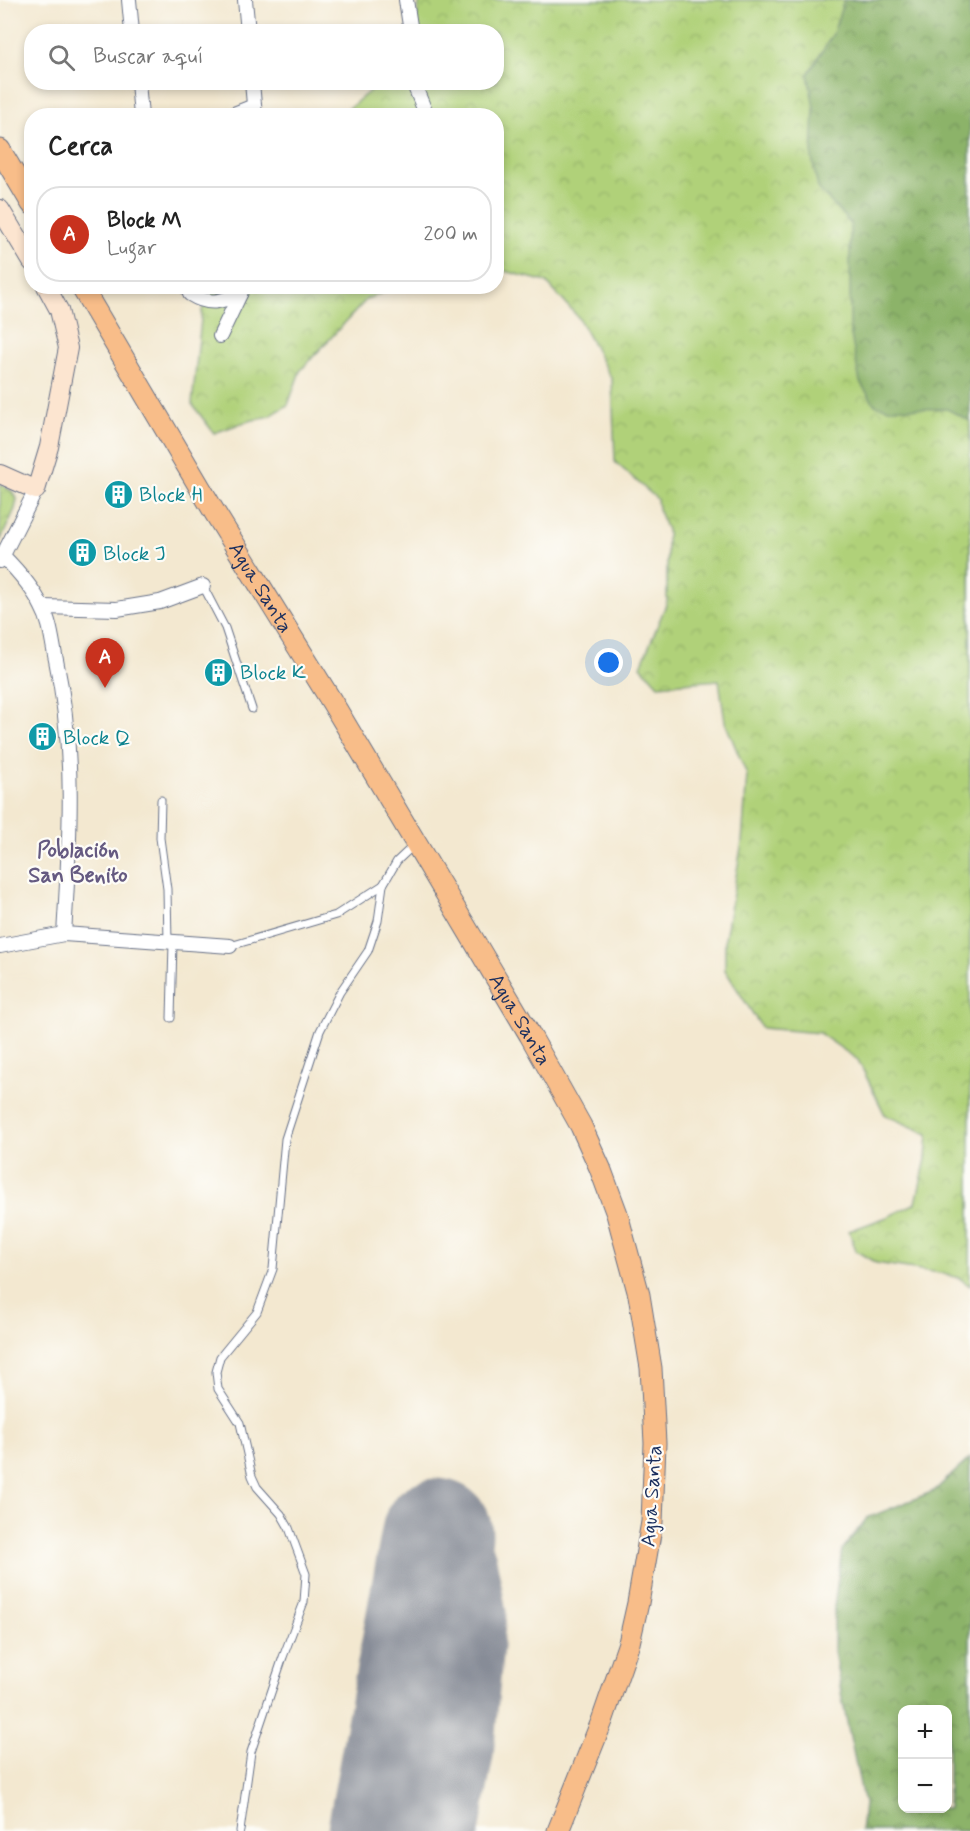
<!DOCTYPE html>
<html lang="es">
<meta charset="utf-8">
<style>
:root{--surface:#fff;--page:#f2f2f2;--text:#222;--muted:#767676;--line:#e0e0e0;--accent:#c8321e}
body{margin:0;font-family:Mynerve,sans-serif;background:var(--page);color:var(--text)}
.controls{position:absolute;right:18px;bottom:18px;display:grid;overflow:hidden;border-radius:12px;box-shadow:0 3px 9px #0003}
.controls button{width:54px;height:54px;display:grid;place-items:center;padding:0;border:0;border-bottom:2px solid var(--line);background:var(--surface);color:var(--text);font:30px sans-serif}
.you{position:absolute;left:609px;top:663px;width:21px;height:21px;margin:-15px;border:4px solid #fff;border-radius:50%;background:#1a73e8;box-shadow:0 0 0 9px #1a73e833}
.badge{display:grid;place-items:center;width:39px;height:39px;border-radius:50%;background:var(--accent);color:#fff;font-size:20px;font-weight:700}
.pin{position:absolute;translate:-50% -50px;filter:drop-shadow(0 2px 3px #0008)}
.pin::after{content:'';position:absolute;top:32px;width:21px;height:18px;background:inherit;clip-path:polygon(0 0,100% 0,50% 100%)}
.list{margin:0;padding:0;list-style:none}
h2{display:flex;justify-content:space-between;align-items:center;height:78px;margin:0;padding:0 24px;font-size:26px}
h2 small{font-size:20px;font-weight:400;color:var(--muted)}
.list li{display:grid;grid-template-columns:39px 1fr auto;gap:18px;align-items:center;box-sizing:border-box;height:96px;margin:0 12px 12px;padding:0 12px;border:2px solid var(--line);border-radius:24px}
.list b{display:block;font-size:22px;white-space:nowrap}
.list p{margin:0;font-size:20px;white-space:nowrap;color:var(--muted)}
.list em{font-size:20px;font-style:normal;color:var(--muted)}
.icon{flex:none;width:33px;height:33px;fill:none;stroke:currentColor;stroke-width:2;stroke-linecap:round;stroke-linejoin:round}
.map{position:relative;flex:none;width:970px;height:1831px;overflow:hidden}
.search{position:absolute;background:var(--surface);box-shadow:0 3px 9px #0003;left:24px;top:24px;width:480px;height:66px;display:flex;align-items:center;gap:15px;box-sizing:border-box;padding:0 21px;border-radius:24px;color:var(--muted);font-size:22px}
.panel{position:absolute;background:var(--surface);box-shadow:0 3px 9px #0003;left:24px;top:108px;width:480px;height:186px;border-radius:24px}
.map>svg:first-child{display:block}
.forest{fill:url(#forest-crowns);stroke:#547164;stroke-width:1.5;fill-rule:evenodd}
.park{fill:url(#park-crowns);stroke:#66806c;stroke-width:1.5}
.lines{fill:none;stroke-linecap:round;stroke-linejoin:round}
.taxiway{stroke:#878c97;stroke-width:45}
.runway{stroke:#878c97;stroke-width:111}
.lane-casing{stroke:#677086;stroke-width:9}
.street-casing{stroke:#677086;stroke-width:16}
.secondary-casing{stroke:#677086;stroke-width:20}
.primary-casing{stroke:#677086;stroke-width:23}
.lane{stroke:#fff;stroke-width:7}
.street{stroke:#fff;stroke-width:14}
.secondary{stroke:#fce5d0;stroke-width:18}
.primary{stroke:#f8bd89;stroke-width:21}
.labels{text-anchor:middle;stroke-width:4.5;stroke-linejoin:round;paint-order:stroke}
.culture-label{font-size:21px;fill:#0d838f;stroke:#fdfcf7;text-anchor:start}
.street-label{font-size:21px;fill:#1b2f5e;stroke:#fdfcf7}
.neighbourhood-label{font-size:22px;font-weight:bold;fill:#655a81;stroke:#fdfcf7}
</style>
<div class="map">
<svg width="970" height="1831" viewBox="0 0 970 1831">
<defs>
<pattern id="forest-crowns" width="20" height="18" patternUnits="userSpaceOnUse" patternTransform="scale(1.5)"><rect width="20" height="18" fill="#8cb369"/><path d="M2 6a3 3 0 1 1 6 0M12 15a3 3 0 1 1 6 0" fill="none" stroke="#72925a"/></pattern>
<pattern id="park-crowns" width="20" height="18" patternUnits="userSpaceOnUse" patternTransform="scale(1.5)"><rect width="20" height="18" fill="#b0d179"/><path d="M2 6a3 3 0 1 1 6 0M12 15a3 3 0 1 1 6 0" fill="none" stroke="#97b46b"/></pattern>
</defs>
<rect width="100%" height="100%" fill="#fdfcf7"/>
<filter id="ink" filterUnits="userSpaceOnUse"><feTurbulence type="fractalNoise" baseFrequency=".0167" numOctaves="2"/><feDisplacementMap in="SourceGraphic" scale="12" xChannelSelector="R" yChannelSelector="G"/><feConvolveMatrix kernelMatrix="1 2 1 2 8 2 1 2 1" color-interpolation-filters="sRGB"/></filter>
<filter id="wash" filterUnits="userSpaceOnUse"><feTurbulence type="fractalNoise" baseFrequency=".008" numOctaves="4" result="noise"/><feDisplacementMap in="SourceGraphic" scale="24" xChannelSelector="R" yChannelSelector="G"/><feGaussianBlur stdDeviation="1.35" result="paint"/><feColorMatrix in="noise" values="0 0 0 0 0 0 0 0 0 0 0 0 0 0 0 0 0 1.4 0 .05"/><feComposite in="paint" operator="in"/></filter>
<g filter="url(#wash)">
<rect width="100%" height="100%" fill="#f3e8d0"/>
<g class="forest">
<polygon points="685,0 970,0 970,967"/>
<path d="M970,1458v373h-109l3,-27 -22,-106 -8,-47v-44l8,-57 25,-32 67,-27zM902,1710h46v98h-46z"/>
</g>
<g class="park">
<polygon points="420,0 844,0 833,34 808,74 814,108 812,158 818,188 850,223 850,330 860,382 875,405 887,408 947,409 970,421 970,1286 959,1278 940,1273 876,1263 856,1251 849,1231 887,1217 916,1203 926,1159 928,1134 885,1115 858,1060 819,1033 762,1028 725,970 725,939 742,842 747,775 725,722 719,680 658,685 641,666 667,602 667,530 658,509 657,499 615,462 612,380 578,317 546,282 497,269 496,116 340,116 379,83 496,82 496,32 414,31"/>
<polygon points="214,287 396,287 367,299 300,371 288,405 270,416 245,422 214,433 192,404 202,310"/>
<polygon points="0,484 12,491 17,499 15,509 0,541"/>
</g>
<g class="lines">
<polyline class="taxiway" points="437,1534 474,1560 484,1613 471,1755 457,1831"/>
<polyline class="runway" points="383,1831 437,1534"/>
</g>
</g>
<g filter="url(#ink)">
<g class="lines">
<defs>
<g id="lane">
<polyline points="203,586 225,628 252,709"/>
<polyline points="161,800 160,838 167,889 168,943"/>
<polyline points="230,946 336,915 383,885"/>
<polyline points="171,1018 173,943"/>
<polyline points="240,1831 251,1752 283,1657 304,1602 306,1574 289,1528 281,1514 257,1487 252,1476 240,1423 218,1389 216,1372 220,1357 257,1312 273,1269 285,1139 320,1031 340,992 368,951 378,921 383,885 397,861 414,845"/>
</g>
<g id="street">
<polyline points="129,0 132,32"/>
<polyline points="245,0 248,32"/>
<polyline points="406,0 411,32"/>
<polyline points="138,82 141,116"/>
<polyline points="252,82 255,116"/>
<polyline points="413,82 427,116"/>
<polyline points="229,116 254,106"/>
<path d="M188,286l2,8c19,12 30,8 50,0"/>
<polyline points="220,336 241,292"/>
<path d="M3,556c15,15 30,32 39,51 9,16 10,35 14,53 20,94 14,179 8,274"/>
<polyline points="0,561 36,490"/>
<polyline points="43,607 117,609 160,602 203,586"/>
<polyline points="0,946 64,934 230,946"/>
</g>
<g id="secondary">
<polyline points="0,209 32,262"/>
<polyline points="0,474 36,490 49,447 68,348 59,310 46,286"/>
</g>
<g id="primary">
<polyline points="0,150 32,204"/>
<path id="s1" d="M81,286l134,227 117,189 198,333 51,91 19,42 17,46 22,81 12,73 4,75 -3,79 -14,81 -9,40 -27,78 -44,110"/>
</g>
</defs>
<use href="#lane" class="lane-casing"/>
<use href="#street" class="street-casing"/>
<use href="#secondary" class="secondary-casing"/>
<use href="#primary" class="primary-casing"/>
<use href="#lane" class="lane"/>
<use href="#street" class="street"/>
<use href="#secondary" class="secondary"/>
<use href="#primary" class="primary"/>
</g>
</g>
<defs>
<symbol id="building-disc" viewBox="-11 -11 22 22"><circle r="9.5" fill="#0f9aa8" stroke="#fdfcf7"/><path d="M-4-6H4V6H1V3H-1V6H-4ZM-2.5-4.3h1.7v1.8h-1.7ZM.8-4.3h1.7v1.8H.8ZM-2.5-1h1.7V.8h-1.7ZM.8-1h1.7V.8H.8Z" fill="#fff"/></symbol>
</defs>
<g fill-rule="evenodd">
<use href="#building-disc" x="102" y="478" width="33" height="33"/>
<use href="#building-disc" x="66" y="536" width="33" height="33"/>
<use href="#building-disc" x="202" y="656" width="33" height="33"/>
<use href="#building-disc" x="26" y="720" width="33" height="33"/>
</g>
<g class="labels">
<g class="culture-label">
<text x="139" y="501">Block H</text>
<text x="103" y="560">Block J</text>
<text x="240" y="679">Block K</text>
<text x="63" y="744">Block Q</text>
</g>
<g class="street-label">
<text dy="7" stroke="none"><textPath href="#s1" startOffset="351">Agua Santa</textPath></text>
<text dy="7" stroke="none"><textPath href="#s1" startOffset="855">Agua Santa</textPath></text>
<text transform="translate(651 1496) rotate(-86)" y="7">Agua Santa</text>
</g>
<g class="neighbourhood-label">
<text x="78" y="857">Población<tspan x="78" dy="25">San Benito</tspan></text>
</g>
</g>
</svg>
<div class="controls">
<button>+</button>
<button>−</button>
</div>
<div class="you"></div>
<div class="pin badge" style="left:105px;top:688px">A</div>
<div class="search"><svg class="icon" aria-label="search" viewBox="0 0 24 24"><circle cx="10" cy="10" r="6"/><path d="M15 15l6 6"/></svg>Buscar aquí</div>
<section class="panel">
<h2>Cerca<small></small></h2>
<ul class="list">
<li><span class="badge">A</span><div><b>Block M</b><p>Lugar</p></div><em>200 m</em></li>
</ul>
</section>
</div>
